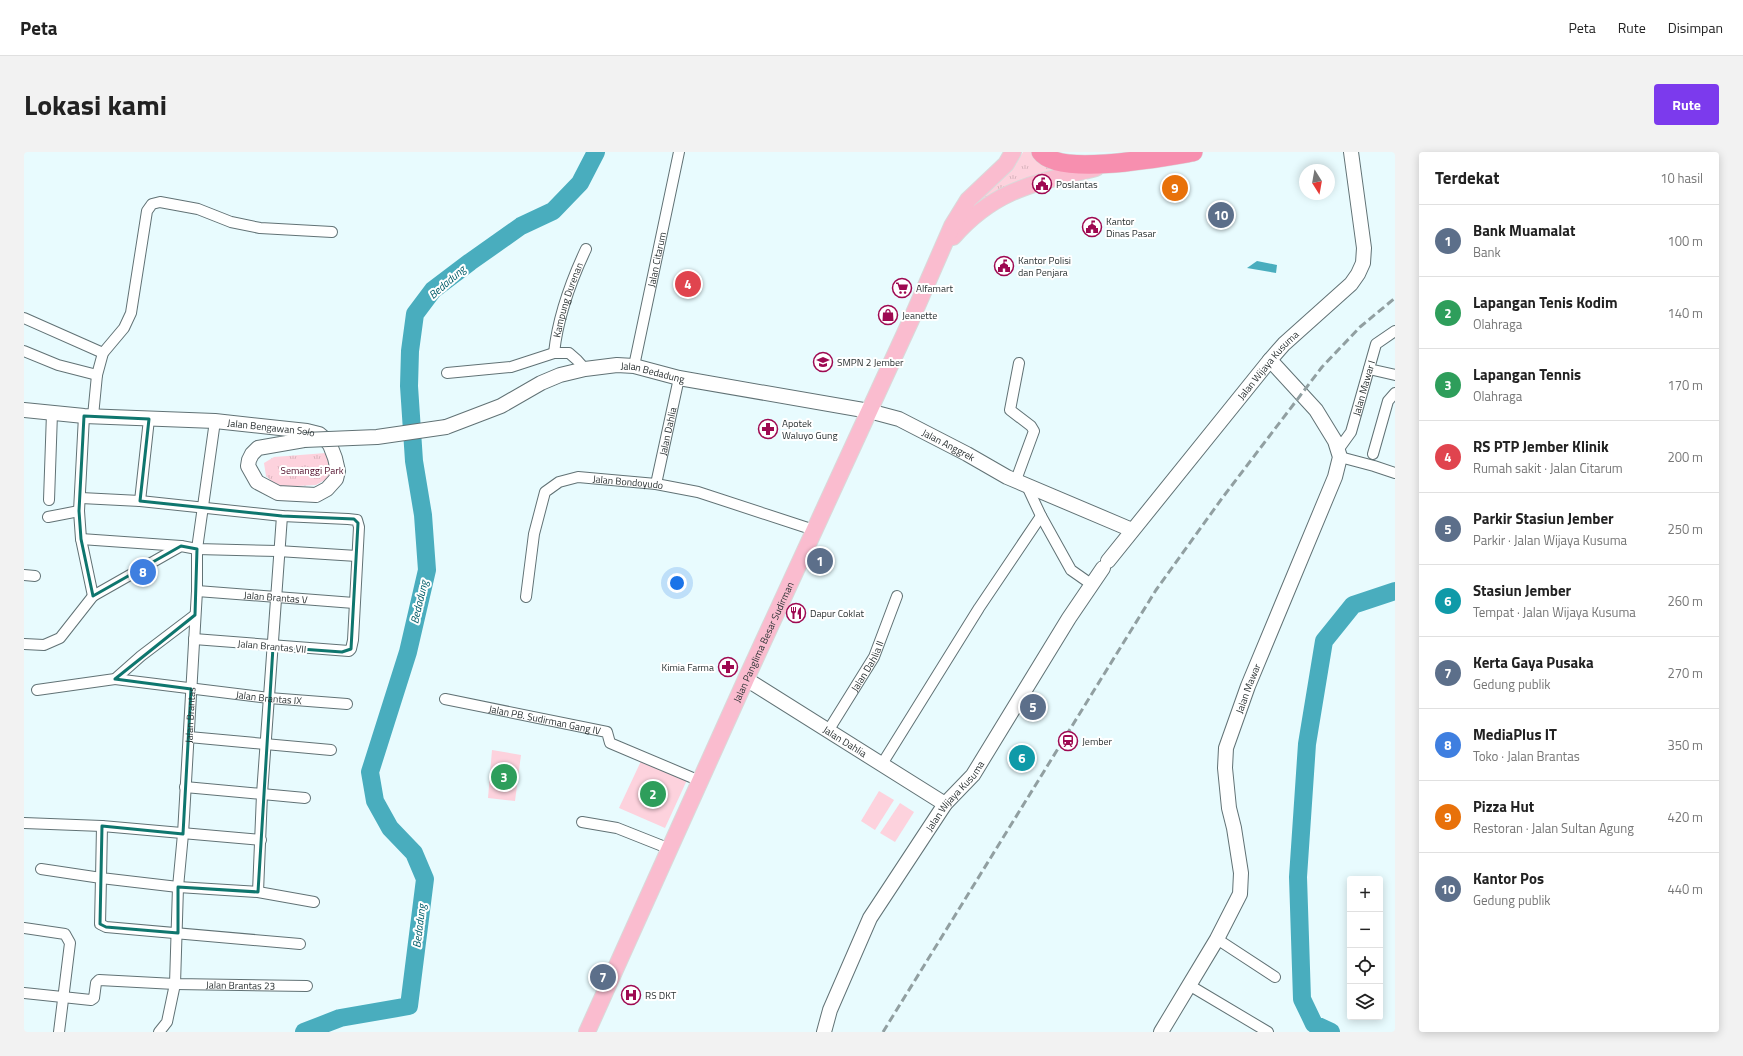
<!DOCTYPE html>
<html lang="id">
<meta charset="utf-8">
<style>
:root{--surface:#fff;--page:#f2f2f2;--text:#222;--muted:#767676;--line:#e0e0e0;--accent:#7c3aed}
body{margin:0;font-family:"Titillium Web",sans-serif;background:var(--page);color:var(--text)}
.controls{position:absolute;right:12px;bottom:12px;display:grid;overflow:hidden;border-radius:4px;box-shadow:0 2px 10px #0003}
.controls button{width:36px;height:36px;display:grid;place-items:center;padding:0;border:0;border-bottom:1px solid var(--line);background:var(--surface);color:var(--text);font:20px sans-serif}
.compass{position:absolute;left:1275px;top:12px;width:36px;height:36px;border-radius:50%;background:var(--surface);box-shadow:0 2px 10px #0003;rotate:169deg}
.you{position:absolute;left:653px;top:431px;width:14px;height:14px;margin:-10px;border:3px solid #fff;border-radius:50%;background:#1a73e8;box-shadow:0 0 0 6px #1a73e833}
.badge{display:grid;place-items:center;width:26px;height:26px;border-radius:50%;background:var(--accent);color:#fff;font-size:13px;font-weight:700}
.pin{position:absolute;translate:-50% -50%;border:2px solid #fff;box-shadow:0 1px 4px #0006}
.list{margin:0;padding:0;list-style:none}
h2{display:flex;justify-content:space-between;align-items:center;height:52px;margin:0;padding:0 16px;font-size:17px}
h2 small{font-size:13px;font-weight:400;color:var(--muted)}
.list li{display:grid;grid-template-columns:26px 1fr auto;gap:12px;align-items:center;box-sizing:border-box;height:72px;padding:0 16px;border-top:1px solid var(--line)}
.list b{display:block;font-size:15px;white-space:nowrap}
.list p{margin:0;font-size:13px;white-space:nowrap;color:var(--muted)}
.list em{font-size:13px;font-style:normal;color:var(--muted)}
.icon{flex:none;width:22px;height:22px;fill:none;stroke:currentColor;stroke-width:2;stroke-linecap:round;stroke-linejoin:round}
.map{position:relative;flex:none;width:1371px;height:880px;overflow:hidden;border-radius:4px}
header{display:flex;align-items:center;gap:24px;box-sizing:border-box;height:56px;padding:0 20px;background:var(--surface);border-bottom:1px solid var(--line)}
header strong{font-size:19px}
nav{display:flex;gap:22px;margin-inline-start:auto;font-size:14px}
.intro{display:flex;align-items:center;justify-content:space-between;box-sizing:border-box;height:96px;padding:0 24px}
h1{margin:0;font-size:28px}
.button{padding:10px 18px;border-radius:4px;background:var(--accent);color:#fff;font-size:14px;font-weight:700}
main{display:flex;gap:24px;padding:0 24px}
aside{flex:1;background:var(--surface);border-radius:4px;box-shadow:0 2px 10px #0003}
.map>svg:first-child{display:block}
.grass{fill:url(#grass-tufts)}
.pitch{fill:#fdd2dd}
.water{fill:#49adbe}
.lines{fill:none;stroke-linecap:round;stroke-linejoin:round}
.river{stroke:#49adbe;stroke-width:18}
.street-casing{stroke:#617275;stroke-width:12}
.secondary-casing{stroke:#617275;stroke-width:16}
.primary-casing{stroke:#d9dada;stroke-width:18}
.highway-casing{stroke:#d9dada;stroke-width:20}
.street{stroke:#fff;stroke-width:10}
.secondary{stroke:#fff;stroke-width:14}
.primary{stroke:#fabccf;stroke-width:16}
.highway{stroke:#f78faf;stroke-width:19}
.rail{stroke:#919fa1;stroke-width:3;stroke-dasharray:8 4;stroke-linecap:butt}
.secondary-bridge-casing{stroke:#617275;stroke-width:16;stroke-linecap:butt}
.secondary-bridge{stroke:#fff;stroke-width:14}
.marked{fill:none;stroke:#0f766e;stroke-width:3;stroke-linejoin:round}
.labels{text-anchor:middle;stroke-width:4;stroke-linejoin:round;paint-order:stroke}
.poi-label{font-size:10px;fill:#2a3132;stroke:#fff;text-anchor:start}
.street-label{font-size:10px;fill:#2a3132;stroke:#fff}
.park-label{font-size:10px;fill:#4f0c28;stroke:#fff}
.water-label{font-size:11px;font-style:italic;fill:#005c68;stroke:#fff}
</style>
<header>
<strong>Peta</strong>
<nav><a>Peta</a><a>Rute</a><a>Disimpan</a></nav>
</header>
<div class="intro"><h1>Lokasi kami</h1><a class="button">Rute</a></div>
<main>
<div class="map">
<svg width="1371" height="880" viewBox="0 0 1371 880">
<defs>
<pattern id="grass-tufts" width="24" height="20" patternUnits="userSpaceOnUse"><rect width="24" height="20" fill="#fdd2dd"/><path d="M3 7l-1-3M5 7V3M7 7l1-3M15 17l-1-3M17 17v-4M19 17l1-3" fill="none" stroke="#d9b5be"/></pattern>
</defs>
<rect width="100%" height="100%" fill="#e8fbfe"/>
<g class="grass">
<polygon points="999,0 1010,0 1045,17 1000,27 960,47 937,65 992,12"/>
<polygon points="302,301 309,306 306,325 292,333 254,335 242,324 240,311 250,305"/>
</g>
<g class="pitch">
<polygon points="468,598 497,603 491,649 464,646"/>
<polygon points="618,607 663,628 641,676 595,656"/>
<polygon points="855,639 870,648 851,678 837,669"/>
<polygon points="876,651 890,660 871,690 856,681"/>
</g>
<polygon class="water" points="1233,109 1253,113 1252,121 1223,116"/>
<g class="lines">
<g class="river">
<polyline points="280,880 316,866 385,854 401,727 390,701 366,676 351,649 346,620 384,500 403,418 399,363 390,309 385,234 386,199 391,162 409,138 446,110 497,74 529,59 556,31 572,0"/>
<polyline points="1307,880 1290,872 1278,847 1274,725 1283,592 1300,489 1329,453 1371,439"/>
</g>
<defs>
<g id="street">
<polyline points="0,166 79,201"/>
<polyline points="0,199 34,213 73,223"/>
<path id="s1" d="M530,201c4,-37 16,-70 32,-104"/>
<path id="s2" d="M610,214l45,-214"/>
<polyline points="1345,217 1371,223"/>
<polyline points="423,221 487,215 530,201 545,201 553,208 561,217"/>
<polyline points="60,264 55,359 57,387 69,444 157,394 173,397 254,399 333,404"/>
<polyline points="69,264 73,223 79,201 100,176 107,161 123,59 128,52 136,50 174,57 207,70 236,76 308,80"/>
<path id="s3" d="M1314,298l13,-18 25,-88 19,-13"/>
<polyline points="1349,302 1364,249 1371,241"/>
<polyline points="1316,305 1350,314 1371,321"/>
<polyline points="992,328 1010,279 1007,274 986,258 995,211"/>
<path id="s4" d="M632,332l23,-106"/>
<polyline points="1002,332 1017,364 1047,418 1067,432"/>
<polyline points="57,346 116,349 258,364 324,367 333,368 335,375 329,488 327,497 325,499 170,487"/>
<polyline points="25,348 28,261"/>
<polyline points="116,349 125,267"/>
<polyline points="24,365 55,359"/>
<polyline points="57,387 157,394"/>
<polyline points="0,423 11,424"/>
<path id="s5" d="M173,439l157,12"/>
<path id="s6" d="M502,445l8,-63 11,-42 14,-10 19,-5 78,7 42,8 116,38"/>
<polyline points="0,492 20,493 36,486 69,444"/>
<path id="s7" d="M91,527l154,19 78,6"/>
<polyline points="13,538 91,527 117,504 171,463"/>
<path id="s8" d="M421,547l162,33 3,11 90,38"/>
<path id="s9" d="M804,579l46,-74 23,-61"/>
<polyline points="165,585 307,598"/>
<polyline points="858,612 955,456 1017,364"/>
<polyline points="161,635 281,646"/>
<polyline points="558,670 593,676 646,697"/>
<polyline points="0,671 78,674 237,688"/>
<polyline points="78,674 77,726 154,735 234,740 290,750"/>
<polyline points="17,717 77,726 76,772 82,775 276,792"/>
<polyline points="234,740 238,642 258,364"/>
<polyline points="0,776 41,782 46,791 35,880"/>
<polyline points="1193,787 1251,825"/>
<polyline points="1165,833 1244,880"/>
<path id="s10" d="M0,841l67,7 3,-2 2,-15 3,-3 76,4 132,2"/>
<path id="s11" d="M135,880l8,-10 8,-38 3,-97 5,-53 14,-243v-42l18,-128"/>
</g>
<g id="secondary">
<path id="s12" d="M0,258l60,6 131,5 92,10 12,3 6,5 5,6 5,13 3,13 -2,8 -9,10 -11,6 -38,-2 -21,-11 -9,-16 1,-6 3,-6 6,-6 46,-8"/>
<path id="s13" d="M422,275l55,-21 40,-23 19,-8 25,-6 32,-4 17,1 45,12 190,33 30,8 68,35 40,23 125,53"/>
<path id="s14" d="M1084,409l162,-201 14,-16 67,-60 7,-10 5,-11 1,-15 -13,-96"/>
<path id="s15" d="M722,527l199,125"/>
<path id="s16" d="M800,880l6,-22 40,-92 75,-114 28,-29 96,-157 34,-50"/>
<path id="s17" d="M1137,880l56,-93 23,-45 1,-21 -7,-45 -5,-20 -4,-40 1,-20 22,-62 87,-209 5,-20 -5,-16 -19,-31 -46,-50"/>
</g>
<g id="primary">
<path d="M929,85c43,-49 83,-54 143,-69"/>
<path id="s18" d="M563,880l159,-353 165,-359 41,-94 16,-26 38,-36 7,-12"/>
</g>
<path id="highway" d="M1017,0c18,25 123,5 152,0"/>
</defs>
<use href="#street" class="street-casing"/>
<use href="#secondary" class="secondary-casing"/>
<use href="#primary" class="primary-casing"/>
<use href="#highway" class="highway-casing"/>
<use href="#street" class="street"/>
<use href="#secondary" class="secondary"/>
<use href="#primary" class="primary"/>
<use href="#highway" class="highway"/>
<polyline class="rail" points="859,880 1132,438 1199,345 1298,215 1336,175 1371,146"/>
<defs>
<polyline id="secondary-bridge" points="280,288 353,285 422,275"/>
</defs>
<use href="#secondary-bridge" class="secondary-bridge-casing"/>
<use href="#secondary-bridge" class="secondary-bridge"/>
</g>
<path class="marked" d="M60,264l65,3 -9,82 142,15 72,3 4,4 -7,126 -9,3 -69,-5 -15,245 -80,-5v46l-72,-6 -6,-3 2,-98 81,8 8,-145 -76,-10 80,-64 2,-66 -16,-3 -88,50 -12,-57 -2,-28z"/>
<defs>
<symbol id="civic-ring" viewBox="-11 -11 22 22"><circle r="9.5" fill="#fff" stroke="#9e0951" stroke-width="1.5"/><path d="M-.6-6.5H3V-4.5H.6V-3L4-1V1h2V6H-6V1h2V-1L-.6-3ZM-1.2 2.5V6h2.4V2.5Z" fill="#9e0951"/></symbol>
<symbol id="supermarket-ring" viewBox="-11 -11 22 22"><circle r="9.5" fill="#fff" stroke="#9e0951" stroke-width="1.5"/><path d="M-6-5.5h2.5l.6 2H6L4.5 2H-2.5L-4.4-4H-6ZM-1.5 3.2a1.3 1.3 0 1 0 .1 0ZM3 3.2a1.3 1.3 0 1 0 .1 0Z" fill="#9e0951"/></symbol>
<symbol id="shop-ring" viewBox="-11 -11 22 22"><circle r="9.5" fill="#fff" stroke="#9e0951" stroke-width="1.5"/><path d="M-5-2.5h2.3a2.7 3.5 0 0 1 5.4 0H5L5.5 6h-11ZM-1.5-2.5h3a1.5 2.3 0 0 0-3 0Z" fill="#9e0951"/></symbol>
<symbol id="school-ring" viewBox="-11 -11 22 22"><circle r="9.5" fill="#fff" stroke="#9e0951" stroke-width="1.5"/><path d="M0-5L7-2L0 1L-7-2ZM-4 1L0 2.5L4 1V4Q0 6-4 4Z" fill="#9e0951"/></symbol>
<symbol id="pharmacy-ring" viewBox="-11 -11 22 22"><circle r="9.5" fill="#fff" stroke="#9e0951" stroke-width="1.5"/><path d="M-2-6h4v4h4v4h-4v4h-4v-4h-4v-4h4Z" fill="#9e0951"/></symbol>
<symbol id="restaurant-ring" viewBox="-11 -11 22 22"><circle r="9.5" fill="#fff" stroke="#9e0951" stroke-width="1.5"/><path d="M-5-6h1v4h1v-4h1v4h1v-4h1v5L-1.5 .5V6h-2V.5L-5-1ZM5-6V6H3V1.5H1.5Q1.5-4 5-6Z" fill="#9e0951"/></symbol>
<symbol id="station-ring" viewBox="-11 -11 22 22"><circle r="9.5" fill="#fff" stroke="#9e0951" stroke-width="1.5"/><path d="M-3-6H3Q5-6 5-4V2Q5 4 3 4L4.5 6H3L1.5 4h-3L-3 6H-4.5L-3 4Q-5 4-5 2V-4Q-5-6-3-6ZM-3.5-4v3h7v-3ZM-3.5 1v1.5H-2V1ZM2 1v1.5H3.5V1Z" fill="#9e0951"/></symbol>
<symbol id="hospital-ring" viewBox="-11 -11 22 22"><circle r="9.5" fill="#fff" stroke="#9e0951" stroke-width="1.5"/><path d="M-5-5h3v3.5h4V-5h3V5h-3V1.5h-4V5h-3Z" fill="#9e0951"/></symbol>
</defs>
<g fill-rule="evenodd">
<use href="#civic-ring" x="1007" y="21" width="22" height="22"/>
<use href="#civic-ring" x="1057" y="64" width="22" height="22"/>
<use href="#civic-ring" x="969" y="103" width="22" height="22"/>
<use href="#supermarket-ring" x="867" y="125" width="22" height="22"/>
<use href="#shop-ring" x="853" y="152" width="22" height="22"/>
<use href="#school-ring" x="788" y="199" width="22" height="22"/>
<use href="#pharmacy-ring" x="733" y="266" width="22" height="22"/>
<use href="#restaurant-ring" x="761" y="450" width="22" height="22"/>
<use href="#pharmacy-ring" x="693" y="504" width="22" height="22"/>
<use href="#station-ring" x="1033" y="578" width="22" height="22"/>
<use href="#hospital-ring" x="596" y="832" width="22" height="22"/>
</g>
<g class="labels">
<g class="poi-label">
<text x="1032" y="36">Poslantas</text>
<text x="1082" y="73">Kantor<tspan x="1082" dy="12">Dinas Pasar</tspan></text>
<text x="994" y="112">Kantor Polisi<tspan x="994" dy="12">dan Penjara</tspan></text>
<text x="892" y="140">Alfamart</text>
<text x="878" y="167">Jeanette</text>
<text x="813" y="214">SMPN 2 Jember</text>
<text x="758" y="275">Apotek<tspan x="758" dy="12">Waluyo Gung</tspan></text>
<text x="786" y="465">Dapur Coklat</text>
<text x="690" y="519" text-anchor="end">Kimia Farma</text>
<text x="1058" y="593">Jember</text>
<text x="621" y="847">RS DKT</text>
</g>
<g class="street-label">
<text dy="4" stroke="none"><textPath href="#s2" startOffset="109">Jalan Citarum</textPath></text>
<text dy="4" stroke="none"><textPath href="#s1" startOffset="55">Kampung Durenan</textPath></text>
<text dy="4" stroke="none"><textPath href="#s14" startOffset="253">Jalan Wijaya Kusuma</textPath></text>
<text dy="4" stroke="none"><textPath href="#s13" startOffset="220">Jalan Bedadung</textPath></text>
<text dy="4" stroke="none"><textPath href="#s3" startOffset="68">Jalan Mawar I</textPath></text>
<text dy="4" stroke="none"><textPath href="#s12" startOffset="248">Jalan Bengawan Solo</textPath></text>
<text dy="4" stroke="none"><textPath href="#s4" startOffset="54">Jalan Dahlia</textPath></text>
<text dy="4" stroke="none"><textPath href="#s13" startOffset="527">Jalan Anggrek</textPath></text>
<text dy="4" stroke="none"><textPath href="#s6" startOffset="194">Jalan Bondoyudo</textPath></text>
<text dy="4" stroke="none"><textPath href="#s5" startOffset="79">Jalan Brantas V</textPath></text>
<text dy="4" stroke="none"><textPath href="#s18" startOffset="428">Jalan Panglima Besar Sudirman</textPath></text>
<text transform="translate(248 494) rotate(5)" y="4">Jalan Brantas VII</text>
<text dy="4" stroke="none"><textPath href="#s9" startOffset="76">Jalan Dahlia II</textPath></text>
<text dy="4" stroke="none"><textPath href="#s17" startOffset="370">Jalan Mawar</textPath></text>
<text dy="4" stroke="none"><textPath href="#s7" startOffset="155">Jalan Brantas IX</textPath></text>
<text dy="4" stroke="none"><textPath href="#s11" startOffset="321">Jalan Brantas</textPath></text>
<text dy="4" stroke="none"><textPath href="#s8" startOffset="102">Jalan PB. Sudirman Gang IV</textPath></text>
<text dy="4" stroke="none"><textPath href="#s15" startOffset="117">Jalan Dahlia</textPath></text>
<text dy="4" stroke="none"><textPath href="#s16" startOffset="272">Jalan Wijaya Kusuma</textPath></text>
<text dy="4" stroke="none"><textPath href="#s10" startOffset="232">Jalan Brantas 23</textPath></text>
</g>
<g class="park-label">
<text x="288" y="322">Semanggi Park</text>
</g>
<g class="water-label">
<text transform="translate(423 130) rotate(-41)" y="4">Bedadung</text>
<text transform="translate(395 450) rotate(-77)" y="4">Bedadung</text>
<text transform="translate(395 774) rotate(-83)" y="4">Bedadung</text>
</g>
</g>
</svg>
<div class="controls">
<button>+</button>
<button>−</button>
<button><svg class="icon" aria-label="locate" viewBox="0 0 24 24"><circle cx="12" cy="12" r="6"/><path d="M12 2v4M12 18v4M2 12h4M18 12h4"/></svg></button>
<button><svg class="icon" aria-label="layers" viewBox="0 0 24 24"><path d="M12 4l9 5-9 5-9-5zM3 14l9 5 9-5"/></svg></button>
</div>
<svg class="compass" viewBox="-18 -18 36 36"><path d="M0-13l5 13h-10z" fill="#e53935"/><path d="M0 13l5-13h-10z" fill="#767676"/></svg>
<div class="you"></div>
<div class="pin badge" style="left:796px;top:409px;background:#5c6f8a">1</div>
<div class="pin badge" style="left:629px;top:642px;background:#2e9e5b">2</div>
<div class="pin badge" style="left:480px;top:625px;background:#2e9e5b">3</div>
<div class="pin badge" style="left:664px;top:132px;background:#e0444e">4</div>
<div class="pin badge" style="left:1009px;top:555px;background:#5c6f8a">5</div>
<div class="pin badge" style="left:998px;top:606px;background:#0f9aa8">6</div>
<div class="pin badge" style="left:579px;top:825px;background:#5c6f8a">7</div>
<div class="pin badge" style="left:119px;top:420px;background:#3f7fe0">8</div>
<div class="pin badge" style="left:1151px;top:36px;background:#e8710a">9</div>
<div class="pin badge" style="left:1197px;top:63px;background:#5c6f8a">10</div>
</div>
<aside>
<h2>Terdekat<small>10 hasil</small></h2>
<ul class="list">
<li><span class="badge" style="background:#5c6f8a">1</span><div><b>Bank Muamalat</b><p>Bank</p></div><em>100 m</em></li>
<li><span class="badge" style="background:#2e9e5b">2</span><div><b>Lapangan Tenis Kodim</b><p>Olahraga</p></div><em>140 m</em></li>
<li><span class="badge" style="background:#2e9e5b">3</span><div><b>Lapangan Tennis</b><p>Olahraga</p></div><em>170 m</em></li>
<li><span class="badge" style="background:#e0444e">4</span><div><b>RS PTP Jember Klinik</b><p>Rumah sakit · Jalan Citarum</p></div><em>200 m</em></li>
<li><span class="badge" style="background:#5c6f8a">5</span><div><b>Parkir Stasiun Jember</b><p>Parkir · Jalan Wijaya Kusuma</p></div><em>250 m</em></li>
<li><span class="badge" style="background:#0f9aa8">6</span><div><b>Stasiun Jember</b><p>Tempat · Jalan Wijaya Kusuma</p></div><em>260 m</em></li>
<li><span class="badge" style="background:#5c6f8a">7</span><div><b>Kerta Gaya Pusaka</b><p>Gedung publik</p></div><em>270 m</em></li>
<li><span class="badge" style="background:#3f7fe0">8</span><div><b>MediaPlus IT</b><p>Toko · Jalan Brantas</p></div><em>350 m</em></li>
<li><span class="badge" style="background:#e8710a">9</span><div><b>Pizza Hut</b><p>Restoran · Jalan Sultan Agung</p></div><em>420 m</em></li>
<li><span class="badge" style="background:#5c6f8a">10</span><div><b>Kantor Pos</b><p>Gedung publik</p></div><em>440 m</em></li>
</ul>
</aside>
</main>
